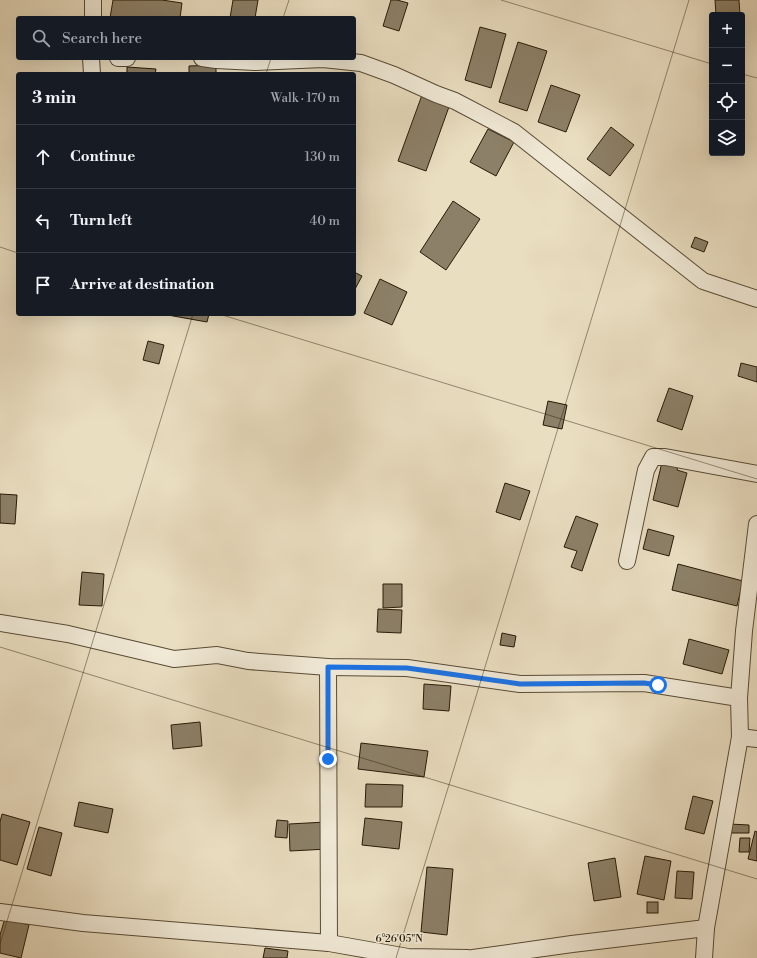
<!DOCTYPE html>
<meta charset="utf-8">
<style>
:root{--surface:#171b24;--page:#20242c;--text:#f1f3f6;--muted:#9ea1a6;--line:#363941}
body{margin:0;font-family:"Libre Bodoni",serif;background:var(--page);color:var(--text)}
.controls{position:absolute;right:12px;top:12px;display:grid;overflow:hidden;border-radius:4px;box-shadow:0 4px 16px #0002}
.controls button{width:36px;height:36px;display:grid;place-items:center;padding:0;border:0;border-bottom:1px solid var(--line);background:var(--surface);color:var(--text);font:20px sans-serif}
.stop{position:absolute;width:12px;height:12px;margin:-9px;border:3px solid #1a73e8;border-radius:50%;background:#fff}
.stop.end{background:#1a73e8;border-color:#fff;box-shadow:0 1px 4px #0008}
.list{margin:0;padding:0;list-style:none}
h2{display:flex;justify-content:space-between;align-items:center;height:52px;margin:0;padding:0 16px;font-size:17px}
h2 small{font-size:13px;font-weight:400;color:var(--muted)}
.list li{display:grid;grid-template-columns:26px 1fr auto;gap:12px;align-items:center;box-sizing:border-box;height:64px;padding:0 16px;border-top:1px solid var(--line)}
.list b{display:block;font-size:15px;white-space:nowrap}
.list em{font-size:13px;font-style:normal;color:var(--muted)}
.icon{flex:none;width:22px;height:22px;fill:none;stroke:currentColor;stroke-width:2;stroke-linecap:round;stroke-linejoin:round}
.map{position:relative;flex:none;width:757px;height:958px;overflow:hidden}
.search{position:absolute;background:var(--surface);box-shadow:0 4px 16px #0002;left:16px;top:16px;width:340px;height:44px;display:flex;align-items:center;gap:10px;box-sizing:border-box;padding:0 14px;border-radius:4px;color:var(--muted);font-size:15px}
.panel{position:absolute;background:var(--surface);box-shadow:0 4px 16px #0002;left:16px;top:72px;width:340px;height:244px;border-radius:4px}
.map>svg:first-child{display:block}
.building{fill:#8c8068;stroke:#271a07}
.lines{fill:none;stroke-linecap:round;stroke-linejoin:round}
.street-casing{stroke:#584b36;stroke-width:18}
.street{stroke:#f1ead7;stroke-width:16}
.route{stroke:#1a73e8;stroke-width:5}
.ticks{fill:none;stroke:#271a07;stroke-width:1;stroke-opacity:0.45}
.ticks-label{font-size:10px;text-anchor:middle;fill:#271a07;stroke:#f1ead7;stroke-width:3;stroke-linejoin:round;paint-order:stroke}
</style>
<div class="map">
<svg width="757" height="958" viewBox="0 0 757 958">
<rect width="100%" height="100%" fill="#eadec1"/>
<filter id="stains"><feTurbulence type="fractalNoise" baseFrequency=".005" numOctaves="4"/><feColorMatrix values="0 0 0 0 .2 0 0 0 0 .09 0 0 0 0 .02 0 0 0 .5 -.17"/></filter>
<radialGradient id="worn" r=".72"><stop offset=".6" stop-color="#630" stop-opacity="0"/><stop offset="1" stop-color="#630" stop-opacity=".3"/></radialGradient>
<g class="building">
<polygon points="113,0 162,0 182,3 180,18 110,18"/>
<polygon points="233,0 258,0 255,18 230,18"/>
<polygon points="391,0 397,0 408,3 399,31 383,26"/>
<polygon points="715,0 739,0 740,15 716,15"/>
<polygon points="480,27 506,34 491,88 465,80"/>
<polygon points="518,42 547,51 527,111 499,102"/>
<polygon points="216,65 216,74 189,74 189,66"/>
<polygon points="127,67 156,69 155,74 127,74"/>
<polygon points="551,85 580,95 566,132 538,122"/>
<polygon points="422,95 450,104 426,171 398,161"/>
<polygon points="611,127 634,145 610,176 587,159"/>
<polygon points="488,129 514,142 496,176 470,162"/>
<polygon points="453,201 480,219 446,270 420,252"/>
<polygon points="695,237 708,242 704,252 691,247"/>
<polygon points="354,272 362,276 354,291"/>
<polygon points="380,279 407,292 392,325 364,313"/>
<polygon points="162,314 209,314 207,322"/>
<polygon points="148,341 164,345 159,364 143,360"/>
<polygon points="741,363 757,367 757,382 738,376"/>
<polygon points="669,388 693,396 682,430 657,421"/>
<polygon points="548,401 567,405 562,429 543,425"/>
<polygon points="663,458 679,462 677,470 687,473 678,507 653,500"/>
<polygon points="505,483 530,491 520,520 496,512"/>
<polygon points="0,494 17,495 15,524 0,523"/>
<polygon points="576,516 598,524 582,571 571,567 577,551 564,547"/>
<polygon points="648,529 674,536 669,556 643,549"/>
<polygon points="678,564 743,581 737,606 672,590"/>
<polygon points="82,572 104,574 102,606 79,605"/>
<polygon points="383,584 402,584 402,607 383,608"/>
<polygon points="378,609 402,610 401,633 377,632"/>
<polygon points="502,633 516,636 514,647 500,645"/>
<polygon points="689,639 729,650 722,674 683,664"/>
<polygon points="424,684 451,686 449,711 423,709"/>
<polygon points="200,722 202,746 173,749 171,725"/>
<polygon points="361,743 428,751 424,777 358,769"/>
<polygon points="366,784 403,785 402,807 365,807"/>
<polygon points="693,796 713,801 704,834 685,829"/>
<polygon points="79,802 113,809 108,833 74,826"/>
<polygon points="2,814 30,822 17,865 0,860 0,822"/>
<polygon points="365,818 402,822 399,849 362,845"/>
<polygon points="277,820 288,821 287,838 275,837"/>
<polygon points="326,822 328,849 290,851 289,824"/>
<polygon points="729,824 749,825 749,833 729,833"/>
<polygon points="39,827 62,833 51,876 27,869"/>
<polygon points="755,831 757,832 757,861 748,859"/>
<polygon points="740,838 750,838 749,852 739,852"/>
<polygon points="645,856 671,861 664,900 637,894"/>
<polygon points="615,858 621,897 594,901 588,863"/>
<polygon points="427,867 453,869 447,935 421,932"/>
<polygon points="677,871 694,872 692,899 675,898"/>
<rect x="647" y="902" width="11" height="11"/>
<polygon points="5,918 29,925 21,958 0,953 0,935"/>
<polygon points="265,948 288,951 287,958 263,958"/>
</g>
<g class="lines">
<defs>
<g id="street">
<polyline points="93,18 93,0"/>
<polyline points="91,58 92,74"/>
<polyline points="118,58 127,58"/>
<polyline points="202,58 216,60 255,62 323,59 361,63 394,75 436,94 455,101 514,132 703,281 757,299"/>
<polyline points="627,561 646,470 653,457 665,457 757,474"/>
<polyline points="0,623 68,634 174,659 217,655 248,661 328,667 407,668 520,684 644,683 739,698"/>
<polyline points="328,667 329,943"/>
<polyline points="740,737 757,739"/>
<polyline points="0,912 83,923 329,943 408,957 468,958"/>
<polyline points="473,958 572,944 706,928"/>
<polyline points="704,958 706,928 740,737 739,698 744,631 757,524"/>
</g>
</defs>
<use href="#street" class="street-casing"/>
<use href="#street" class="street"/>
</g>
<g class="lines">
<polyline class="route" points="328,759 328,667 407,668 520,684 644,683 658,685"/>
</g>
<path class="ticks" d="M501,0l211,64M283,18l6,-18M266,74l5,-16M742,74l15,4M0,247l18,6M219,314l538,165M0,647l757,232M0,944l193,-630M396,958l293,-958"/>
<g class="ticks-label">
<text x="399" y="942">6°26'05"N</text>
</g>
<rect width="100%" height="100%" filter="url(#stains)"/>
<rect width="100%" height="100%" fill="url(#worn)"/>
</svg>
<div class="controls">
<button>+</button>
<button>−</button>
<button><svg class="icon" aria-label="locate" viewBox="0 0 24 24"><circle cx="12" cy="12" r="6"/><path d="M12 2v4M12 18v4M2 12h4M18 12h4"/></svg></button>
<button><svg class="icon" aria-label="layers" viewBox="0 0 24 24"><path d="M12 4l9 5-9 5-9-5zM3 14l9 5 9-5"/></svg></button>
</div>
<div class="stop" style="left:658px;top:685px"></div>
<div class="stop end" style="left:328px;top:759px"></div>
<div class="search"><svg class="icon" aria-label="search" viewBox="0 0 24 24"><circle cx="10" cy="10" r="6"/><path d="M15 15l6 6"/></svg>Search here</div>
<section class="panel">
<h2>3 min<small>Walk · 170 m</small></h2>
<ul class="list">
<li><svg class="icon" aria-label="ahead" viewBox="0 0 24 24"><path d="M12 20V5M6 11l6-6 6 6"/></svg><div><b>Continue</b></div><em>130 m</em></li>
<li><svg class="icon" aria-label="left" viewBox="0 0 24 24"><path d="M17 20v-9H6M10 6l-5 5 5 5"/></svg><div><b>Turn left</b></div><em>40 m</em></li>
<li><svg class="icon" aria-label="arrive" viewBox="0 0 24 24"><path d="M6 21V4h12l-3 4 3 4H6"/></svg><div><b>Arrive at destination</b></div></li>
</ul>
</section>
</div>
